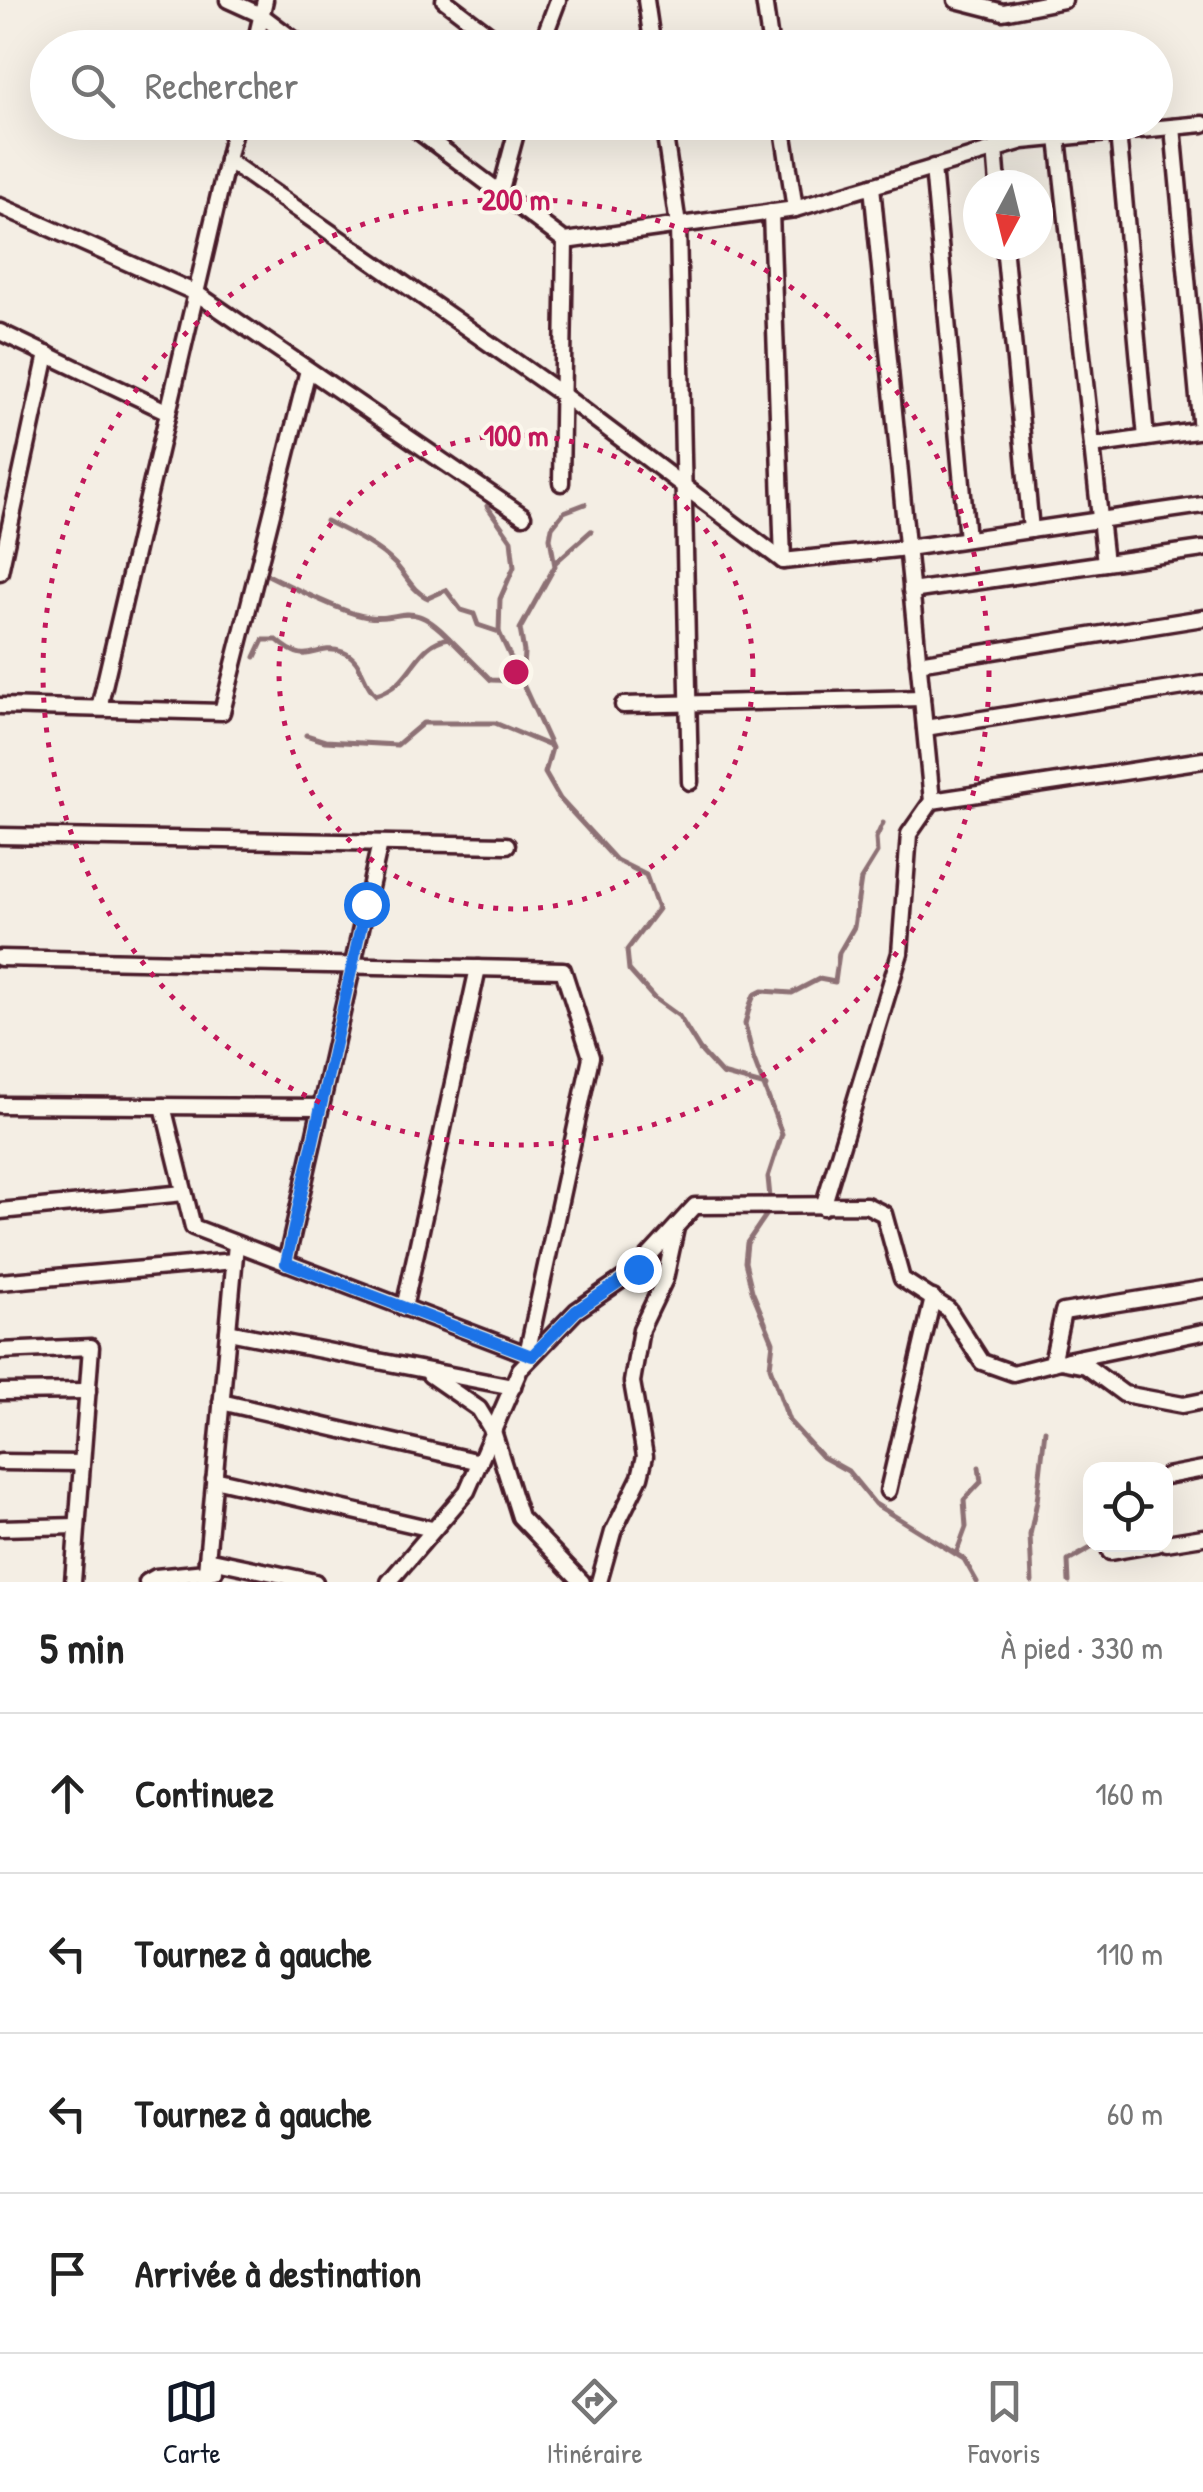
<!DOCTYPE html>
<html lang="fr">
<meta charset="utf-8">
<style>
:root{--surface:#fff;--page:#f6f6f6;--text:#222;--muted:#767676;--line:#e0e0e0;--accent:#111827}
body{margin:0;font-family:"Patrick Hand",sans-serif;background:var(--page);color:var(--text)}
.controls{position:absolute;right:30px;bottom:30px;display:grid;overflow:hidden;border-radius:20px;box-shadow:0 10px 40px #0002}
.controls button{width:90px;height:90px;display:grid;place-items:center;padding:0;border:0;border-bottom:2px solid var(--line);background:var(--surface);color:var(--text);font:50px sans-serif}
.compass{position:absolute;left:963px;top:170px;width:90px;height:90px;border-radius:50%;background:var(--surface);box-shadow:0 10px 40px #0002;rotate:187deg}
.stop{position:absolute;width:30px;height:30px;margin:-22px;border:8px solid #1a73e8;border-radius:50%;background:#fff}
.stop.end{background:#1a73e8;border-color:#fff;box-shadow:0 2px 10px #0008}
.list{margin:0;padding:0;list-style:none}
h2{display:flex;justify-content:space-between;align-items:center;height:130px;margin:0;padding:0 40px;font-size:42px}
h2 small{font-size:32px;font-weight:400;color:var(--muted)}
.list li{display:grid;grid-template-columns:65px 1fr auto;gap:30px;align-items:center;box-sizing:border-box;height:160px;padding:0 40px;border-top:2px solid var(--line)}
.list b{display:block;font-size:38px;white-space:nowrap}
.list em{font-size:32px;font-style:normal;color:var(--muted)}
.icon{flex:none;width:55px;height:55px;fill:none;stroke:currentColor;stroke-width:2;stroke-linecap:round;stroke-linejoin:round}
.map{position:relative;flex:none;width:1203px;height:1582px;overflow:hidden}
.search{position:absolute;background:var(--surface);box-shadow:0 10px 40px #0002;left:30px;right:30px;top:30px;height:110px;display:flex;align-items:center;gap:25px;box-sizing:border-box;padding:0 35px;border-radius:55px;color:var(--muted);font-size:38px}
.sheet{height:770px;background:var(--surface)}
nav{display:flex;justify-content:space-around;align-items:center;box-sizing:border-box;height:140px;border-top:2px solid var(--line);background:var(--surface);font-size:28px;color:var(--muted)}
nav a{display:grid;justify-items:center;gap:5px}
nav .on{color:var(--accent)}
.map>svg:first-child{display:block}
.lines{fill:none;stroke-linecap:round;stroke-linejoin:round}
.stream{stroke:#8d7174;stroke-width:5}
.street-casing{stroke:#4a1f2b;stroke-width:21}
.street{stroke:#fbf7ec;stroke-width:14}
.route{stroke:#1a73e8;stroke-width:12}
.ring{fill:none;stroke:#c2185b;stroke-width:5;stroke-dasharray:5 10}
.centre{fill:#c2185b;stroke:#fbf7ec;stroke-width:5}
.ring-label{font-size:30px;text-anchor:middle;font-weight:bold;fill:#c2185b;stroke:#fbf7ec;stroke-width:8;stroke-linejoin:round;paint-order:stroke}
</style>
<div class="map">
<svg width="1203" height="1582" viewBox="0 0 1203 1582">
<rect width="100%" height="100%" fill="#f4eee4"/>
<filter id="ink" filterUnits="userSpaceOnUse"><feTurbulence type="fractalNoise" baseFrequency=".01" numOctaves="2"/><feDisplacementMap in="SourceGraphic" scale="20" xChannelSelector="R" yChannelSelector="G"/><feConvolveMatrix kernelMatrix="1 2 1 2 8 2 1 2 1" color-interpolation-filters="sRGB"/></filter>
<g filter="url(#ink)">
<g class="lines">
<g class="stream">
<polyline points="487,506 511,540 514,567 500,599 499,632"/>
<path d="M326,521c24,12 50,24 69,43 11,11 18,28 33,34l18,-8 15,20 13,4 4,11 21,7 53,116 -7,25 15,26 56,61 30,15 12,34 -31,41 2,20 25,28 25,18 21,34 22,24 44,12"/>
<polyline points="556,562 591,531"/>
<path d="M268,575c28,14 57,29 87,39 46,14 51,-21 94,24"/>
<path d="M255,657l8,-17h14c34,30 36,2 66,12 21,8 18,31 33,43 38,-11 37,-51 73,-57l42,42 31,1"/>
<polyline points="523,669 524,652 520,629 555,566 550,538 552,527 564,512 585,504"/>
<polyline points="306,735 325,741 397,745 423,723 495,723 550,746"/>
<polyline points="883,823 876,838 877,853 861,879 854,927 839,953 835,982 819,979 792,993 762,991 754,995 750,1005 745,1024 753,1057 782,1134 768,1177 771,1208 747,1243 745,1262 752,1291 773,1342 770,1367 789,1421 821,1456 848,1471 875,1504 964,1559 977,1582"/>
<polyline points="956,1554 966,1527 964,1500 981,1482 979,1467"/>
<polyline points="1032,1582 1030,1535 1037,1501 1045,1430"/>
<polyline points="1069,1582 1068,1561 1098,1544"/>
</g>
<defs>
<g id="street">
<polyline points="228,0 261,15 305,48"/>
<polyline points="444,0 507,48"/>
<polyline points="646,0 653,48"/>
<polyline points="764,0 771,48"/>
<polyline points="956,0 1003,12 1064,0"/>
<polyline points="254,48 265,0"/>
<polyline points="540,48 558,0"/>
<polyline points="406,122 565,241 795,209 1023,141 1203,124"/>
<polyline points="663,122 678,225 690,782"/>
<polyline points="782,122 795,209"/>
<polyline points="1173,127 1201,430"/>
<polyline points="1118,132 1146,438"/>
<polyline points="1058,138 1105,563"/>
<polyline points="995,148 998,185"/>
<polyline points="227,160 563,395 783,561 907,548 1203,505"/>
<polyline points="933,167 967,539"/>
<polyline points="500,193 519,122"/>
<polyline points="0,206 196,293 523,516"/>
<polyline points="771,212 783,561"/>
<polyline points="1004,245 1031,530"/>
<polyline points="0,332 168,412"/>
<polyline points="1092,446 1203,430"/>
<polyline points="561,483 565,241"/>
<polyline points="0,572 47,354"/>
<polyline points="911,591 1203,549"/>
<polyline points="918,663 1203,618"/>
<polyline points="623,705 922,698"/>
<polyline points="0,706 222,712 308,370"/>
<polyline points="99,708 236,122"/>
<polyline points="925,728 1203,684"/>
<polyline points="932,801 1203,760"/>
<polyline points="0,836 507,845"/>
<polyline points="0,958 563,970 591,1057 527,1354"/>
<polyline points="0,1105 321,1107"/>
<polyline points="163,1106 193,1227 532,1356"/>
<polyline points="823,1207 900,953 909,834 932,801 872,186"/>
<polyline points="0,1211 184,1193"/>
<polyline points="286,1263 380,843"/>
<polyline points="0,1282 234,1261"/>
<polyline points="404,1308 478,968"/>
<polyline points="228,1332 513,1387"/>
<polyline points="0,1351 91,1347 73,1582"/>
<polyline points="1067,1360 1203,1332"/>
<polyline points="1052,1363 1063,1312 1203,1289"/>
<polyline points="430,1375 479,1409 494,1434 520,1517 582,1582"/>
<polyline points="0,1392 88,1391"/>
<polyline points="221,1402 480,1462"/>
<polyline points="0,1462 82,1463"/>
<polyline points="1166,1476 1203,1469"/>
<polyline points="214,1479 432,1529"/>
<polyline points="888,1491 933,1298"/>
<polyline points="0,1528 77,1526"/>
<polyline points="1166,1543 1203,1537"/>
<polyline points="1110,1552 1156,1544"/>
<polyline points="207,1559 315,1582"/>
<polyline points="147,1582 156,1577 215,1571"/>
<polyline points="205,1582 236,1244"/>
<polyline points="389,1582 467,1491 520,1369 576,1311 637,1269 695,1206 866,1205 884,1214 902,1279 948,1309 982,1362 1013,1373 1060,1361 1086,1366 1124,1394 1183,1405 1203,1401"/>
<polyline points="599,1582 613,1532 640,1477 645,1456 632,1382 641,1329 665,1279 676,1228"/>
</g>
</defs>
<use href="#street" class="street-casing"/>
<use href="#street" class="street"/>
</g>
</g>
<g class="lines" filter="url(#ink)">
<polyline class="route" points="366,904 286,1263 532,1356 576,1311 638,1269"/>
</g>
<g class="ring">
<circle cx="516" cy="672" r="237"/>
<circle cx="516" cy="672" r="473"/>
</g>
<circle cx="516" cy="672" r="15" class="centre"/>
<g class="ring-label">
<text x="516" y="210">200 m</text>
<text x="516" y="446">100 m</text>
</g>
</svg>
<div class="controls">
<button><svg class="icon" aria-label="locate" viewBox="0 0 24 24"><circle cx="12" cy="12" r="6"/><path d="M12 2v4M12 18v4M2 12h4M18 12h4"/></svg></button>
</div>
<svg class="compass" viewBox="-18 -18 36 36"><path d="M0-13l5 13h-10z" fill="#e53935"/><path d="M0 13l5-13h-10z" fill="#767676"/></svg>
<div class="stop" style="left:366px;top:904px"></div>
<div class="stop end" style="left:638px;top:1269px"></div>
<div class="search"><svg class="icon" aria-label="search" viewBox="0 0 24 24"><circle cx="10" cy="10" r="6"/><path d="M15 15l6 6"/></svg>Rechercher</div>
</div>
<section class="sheet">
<h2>5 min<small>À pied · 330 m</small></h2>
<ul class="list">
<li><svg class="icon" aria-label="ahead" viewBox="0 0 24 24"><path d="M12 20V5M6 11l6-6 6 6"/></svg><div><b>Continuez</b></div><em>160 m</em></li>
<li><svg class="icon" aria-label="left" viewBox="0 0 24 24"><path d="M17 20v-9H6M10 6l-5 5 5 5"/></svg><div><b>Tournez à gauche</b></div><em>110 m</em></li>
<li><svg class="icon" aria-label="left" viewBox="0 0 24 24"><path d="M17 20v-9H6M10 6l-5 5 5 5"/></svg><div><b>Tournez à gauche</b></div><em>60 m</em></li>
<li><svg class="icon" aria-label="arrive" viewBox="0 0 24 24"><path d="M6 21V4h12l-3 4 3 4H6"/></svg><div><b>Arrivée à destination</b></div></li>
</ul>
</section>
<nav>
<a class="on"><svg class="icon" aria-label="map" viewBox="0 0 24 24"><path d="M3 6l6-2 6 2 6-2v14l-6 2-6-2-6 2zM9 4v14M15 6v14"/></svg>Carte</a>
<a><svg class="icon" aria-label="directions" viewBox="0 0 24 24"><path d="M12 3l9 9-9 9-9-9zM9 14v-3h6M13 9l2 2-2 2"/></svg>Itinéraire</a>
<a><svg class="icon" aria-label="saved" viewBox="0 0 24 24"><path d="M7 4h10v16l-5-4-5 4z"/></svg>Favoris</a>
</nav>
